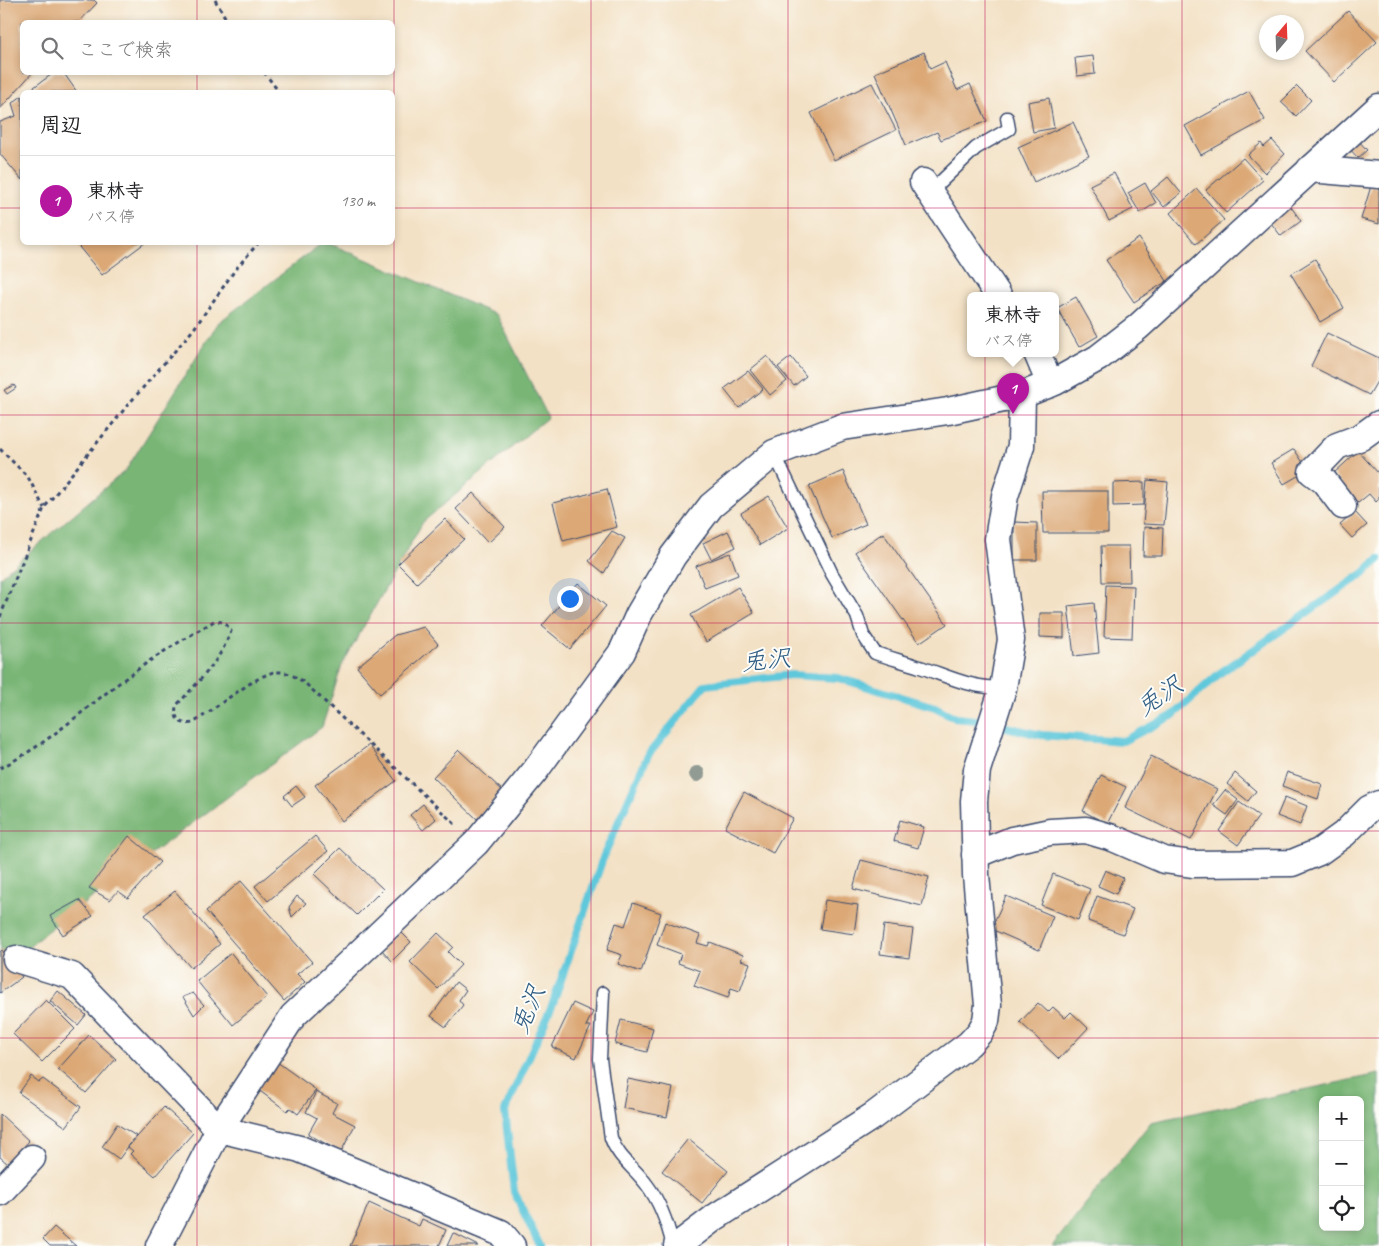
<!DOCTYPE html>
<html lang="ja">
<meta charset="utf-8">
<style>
:root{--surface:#fff;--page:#f6f6f6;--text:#202124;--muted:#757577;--line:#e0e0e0;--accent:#b5179e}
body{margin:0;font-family:Caveat,"Klee One",sans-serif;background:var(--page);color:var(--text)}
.controls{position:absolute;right:15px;bottom:15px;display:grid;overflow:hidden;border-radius:8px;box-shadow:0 2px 8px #0003}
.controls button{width:45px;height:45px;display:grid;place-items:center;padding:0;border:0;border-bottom:1px solid var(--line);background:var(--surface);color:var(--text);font:25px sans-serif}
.compass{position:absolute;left:1259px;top:15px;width:45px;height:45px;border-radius:50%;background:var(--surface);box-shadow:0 2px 8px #0003;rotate:19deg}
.you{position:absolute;left:569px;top:598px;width:18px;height:18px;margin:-12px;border:4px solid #fff;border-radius:50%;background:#1a73e8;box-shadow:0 0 0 8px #1a73e833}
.badge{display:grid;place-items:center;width:32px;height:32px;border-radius:50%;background:var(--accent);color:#fff;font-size:16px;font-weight:700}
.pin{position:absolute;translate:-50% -41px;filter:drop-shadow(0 1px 2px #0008)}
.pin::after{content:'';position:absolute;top:26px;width:18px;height:15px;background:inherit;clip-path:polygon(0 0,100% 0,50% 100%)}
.popup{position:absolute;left:967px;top:292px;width:92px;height:65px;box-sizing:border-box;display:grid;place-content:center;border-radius:8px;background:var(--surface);filter:drop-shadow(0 1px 4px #0005);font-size:16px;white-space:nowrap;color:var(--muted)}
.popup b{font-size:19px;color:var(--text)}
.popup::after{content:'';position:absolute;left:50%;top:100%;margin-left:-10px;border:10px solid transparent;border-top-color:var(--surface)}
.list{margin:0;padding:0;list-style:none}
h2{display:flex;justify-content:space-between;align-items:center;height:65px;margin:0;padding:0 20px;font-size:21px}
h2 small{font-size:16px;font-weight:400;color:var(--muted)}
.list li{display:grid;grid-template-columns:32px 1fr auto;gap:15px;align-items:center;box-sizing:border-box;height:90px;padding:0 20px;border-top:1px solid var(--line)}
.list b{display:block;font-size:19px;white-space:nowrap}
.list p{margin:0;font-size:16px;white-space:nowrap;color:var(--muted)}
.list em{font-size:16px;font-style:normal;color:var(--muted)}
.icon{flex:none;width:28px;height:28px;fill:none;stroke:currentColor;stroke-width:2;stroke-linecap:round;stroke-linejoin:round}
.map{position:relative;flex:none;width:1379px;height:1246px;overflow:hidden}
.search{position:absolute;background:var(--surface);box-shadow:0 2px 8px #0003;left:20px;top:20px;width:375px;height:55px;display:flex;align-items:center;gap:12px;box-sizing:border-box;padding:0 18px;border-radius:8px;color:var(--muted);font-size:19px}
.panel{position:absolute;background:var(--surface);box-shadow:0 2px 8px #0003;left:20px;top:90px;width:375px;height:155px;border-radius:8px}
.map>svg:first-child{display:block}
.forest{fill:#79b676;stroke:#4a726a;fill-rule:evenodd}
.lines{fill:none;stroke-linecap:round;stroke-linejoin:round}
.stream{stroke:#5fc8db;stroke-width:8}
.building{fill:#dba876}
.service-casing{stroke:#3b4a6d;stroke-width:15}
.minor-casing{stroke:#3b4a6d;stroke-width:29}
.path{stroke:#3b4a6d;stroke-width:3;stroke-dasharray:4 4;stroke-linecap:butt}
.service{stroke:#fff;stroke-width:12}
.minor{stroke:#fff;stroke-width:26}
.tree{fill:#919b94}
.grid{fill:none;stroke:#c2185b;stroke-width:1;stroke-opacity:0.55}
.labels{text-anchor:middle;stroke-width:4;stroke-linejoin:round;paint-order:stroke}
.water-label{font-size:25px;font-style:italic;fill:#2f5d84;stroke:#fdfcf7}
</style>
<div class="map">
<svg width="1379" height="1246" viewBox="0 0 1379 1246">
<rect width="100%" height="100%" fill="#fdfcf7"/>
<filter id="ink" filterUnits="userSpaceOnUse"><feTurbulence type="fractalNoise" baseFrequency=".02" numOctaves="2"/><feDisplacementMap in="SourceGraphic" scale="10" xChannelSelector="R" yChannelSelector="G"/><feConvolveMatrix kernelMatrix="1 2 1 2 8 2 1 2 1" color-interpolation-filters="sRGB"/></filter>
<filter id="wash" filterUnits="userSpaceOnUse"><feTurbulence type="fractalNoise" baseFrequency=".0096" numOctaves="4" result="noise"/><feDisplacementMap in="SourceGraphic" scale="20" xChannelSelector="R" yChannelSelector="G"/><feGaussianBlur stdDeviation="1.12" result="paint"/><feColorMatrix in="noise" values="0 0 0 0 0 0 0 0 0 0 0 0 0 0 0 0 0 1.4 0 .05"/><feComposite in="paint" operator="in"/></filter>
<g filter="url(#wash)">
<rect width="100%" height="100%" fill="#f3e1c5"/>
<g class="forest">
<polygon points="322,243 328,243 497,315 548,417 423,522 342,665 322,727 46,932 0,973 0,577 126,470 218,323"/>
<path d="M1379,1074v172h-327l99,-124zM1323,1100h37v127h-37z"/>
</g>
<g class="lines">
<polyline class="stream" points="540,1246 514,1192 505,1111 553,1003 604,855 648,755 705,685 791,675 838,678 935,707 956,718 975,720 1041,735 1123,741 1172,716 1220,673 1364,573 1379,559"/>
</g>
<g id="blocks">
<g class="building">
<polygon points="0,0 94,0 97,3 79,22 22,22 22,72 33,72 0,109"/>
<polygon points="1348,11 1377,42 1334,82 1305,51"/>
<polygon points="924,52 930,69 945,62 957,90 970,84 987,121 941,140 937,132 906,145 875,73"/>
<polygon points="1093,56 1095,74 1077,76 1075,58"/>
<polygon points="55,72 63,72 77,92 27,92"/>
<polygon points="872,83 896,130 834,160 811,113"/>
<polygon points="1297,86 1311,100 1296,116 1281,102"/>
<polygon points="1249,91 1265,120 1201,155 1185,126"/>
<polygon points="22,96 22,180 0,154 0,122 16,116 12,103"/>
<polygon points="1049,98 1054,128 1033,132 1028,102"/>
<polygon points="1073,122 1089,156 1034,182 1018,147"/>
<polygon points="1356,138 1367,150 1358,158 1347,146"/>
<polygon points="1272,140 1285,154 1265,173 1248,155 1261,143 1264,147"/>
<polygon points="1243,158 1263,180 1226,213 1206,190"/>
<polygon points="1114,173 1133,209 1109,221 1090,185"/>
<polygon points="1168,177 1181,193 1164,207 1151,191"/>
<polygon points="1145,183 1156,203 1140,213 1128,193"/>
<polygon points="1371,186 1379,189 1379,224 1361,219"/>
<polygon points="1197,189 1224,220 1196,244 1170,213"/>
<polygon points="1289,204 1301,221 1281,236 1268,219"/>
<polygon points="1139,238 1167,281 1134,302 1106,260"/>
<polygon points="75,242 146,242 102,275"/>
<polygon points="1315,259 1344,308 1320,322 1291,274"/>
<polygon points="1076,297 1098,336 1079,347 1057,308"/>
<polygon points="1327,333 1379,358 1379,378 1369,395 1311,366"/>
<polygon points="767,356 787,381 770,395 750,370"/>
<polygon points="791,357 806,376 794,386 778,367"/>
<polygon points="748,371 763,389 739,408 724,389"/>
<polygon points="14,385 16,388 7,394 4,390"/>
<polygon points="1294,449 1308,470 1284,484 1271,463"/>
<polygon points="1358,451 1379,474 1379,499 1376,502 1369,494 1358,503 1333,474"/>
<polygon points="843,471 866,524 832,538 809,486"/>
<polygon points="1147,480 1168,482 1164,525 1143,524"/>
<polygon points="1144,482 1144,505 1113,506 1113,483"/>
<polygon points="607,489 617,527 563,541 553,503"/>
<polygon points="1042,491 1108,491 1108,533 1043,533"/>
<polygon points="473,493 505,527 488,543 456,509"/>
<polygon points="769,496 788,528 760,545 741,513"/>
<polygon points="1355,512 1367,525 1352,538 1340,525"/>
<polygon points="445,519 464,539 417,583 398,564"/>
<polygon points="1014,522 1037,523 1037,560 1014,560"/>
<polygon points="1144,527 1163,528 1162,556 1143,556"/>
<polygon points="612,531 625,538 604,573 589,561"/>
<polygon points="728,531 736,547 711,559 703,543"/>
<polygon points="883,533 947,624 919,643 855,552"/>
<polygon points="1101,546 1129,546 1130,582 1102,582"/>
<polygon points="730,553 738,575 705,588 696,566"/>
<polygon points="578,583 606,606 570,649 542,626"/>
<polygon points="1106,585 1134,586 1132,638 1104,637"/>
<polygon points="738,587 754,613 706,642 691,615"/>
<polygon points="1094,603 1099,653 1074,656 1068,606"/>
<polygon points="1040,613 1064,613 1064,638 1040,637"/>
<polygon points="424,627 438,644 380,694 357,667 395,635"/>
<polygon points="369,745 396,781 342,821 315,785"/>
<polygon points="459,750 503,791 477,819 433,777"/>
<polygon points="1151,756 1217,789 1191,840 1125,808"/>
<polygon points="1287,772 1322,784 1318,799 1282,786"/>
<polygon points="1235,773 1256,791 1248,801 1227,784"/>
<polygon points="1101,775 1126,787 1107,824 1083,811"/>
<polygon points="296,786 305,797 292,806 284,796"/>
<polygon points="1225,790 1238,800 1227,815 1213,805"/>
<polygon points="744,792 793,818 773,853 725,828"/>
<polygon points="1285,797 1307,806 1300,825 1277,816"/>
<polygon points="1239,802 1259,816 1238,845 1219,831"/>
<polygon points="423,804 436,819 423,830 410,815"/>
<polygon points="900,820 924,827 918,848 894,841"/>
<polygon points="129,836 160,862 128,898 118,891 110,900 89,888"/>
<polygon points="315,836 328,851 268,901 255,886"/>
<polygon points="340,848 383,889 357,915 314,874"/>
<polygon points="861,860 929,877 922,906 853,889"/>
<polygon points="1105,870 1123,878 1116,894 1098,886"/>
<polygon points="1053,874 1090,889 1078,920 1041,905"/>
<polygon points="241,881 312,962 297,974 305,982 284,1001 206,911"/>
<polygon points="175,891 220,944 191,968 145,915"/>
<polygon points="297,896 306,903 292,917 289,907"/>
<polygon points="1006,896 1053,916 1039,950 991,929"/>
<polygon points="1097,896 1133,909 1123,934 1088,921"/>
<polygon points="79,900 93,916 63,935 50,916"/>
<polygon points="825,900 858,905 854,934 820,929"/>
<polygon points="633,903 661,913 641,972 618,964 622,955 607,950 616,923 625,926"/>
<polygon points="665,922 700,935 697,943 708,946 710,942 743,955 741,960 750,963 740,991 731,988 728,998 694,986 700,971 678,963 681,954 657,945"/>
<polygon points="884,925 913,929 909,958 880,954"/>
<polygon points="400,931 411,942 392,961 381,949"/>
<polygon points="438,933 453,947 448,952 461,965 438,989 410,962"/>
<polygon points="2,950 22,977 0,993 0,952"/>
<polygon points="231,953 267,997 233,1025 197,981"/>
<polygon points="456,982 466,990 459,1000 463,1005 446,1027 431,1016"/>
<polygon points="58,991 86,1015 78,1025 50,1001"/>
<polygon points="193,993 204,1005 194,1015 183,997"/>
<polygon points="46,1000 75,1029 42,1062 13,1034"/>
<polygon points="573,1003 593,1012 586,1026 591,1026 576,1058 552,1047"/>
<polygon points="1038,1003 1048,1012 1053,1007 1065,1018 1071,1012 1088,1028 1059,1059 1020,1022"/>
<polygon points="621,1020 653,1028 647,1052 615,1044"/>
<polygon points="89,1035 116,1059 86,1093 58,1069"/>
<polygon points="277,1062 316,1090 298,1114 290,1108 287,1111 257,1089"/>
<polygon points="31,1076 39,1082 43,1079 81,1107 66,1127 19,1093"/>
<polygon points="628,1079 673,1088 667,1117 623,1108"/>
<polygon points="316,1092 337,1103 332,1113 355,1125 341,1152 308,1134 317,1118 306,1112"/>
<polygon points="164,1107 193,1133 155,1176 130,1154 133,1151 128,1147"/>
<polygon points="0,1114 29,1141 8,1164 0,1157"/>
<polygon points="117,1124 136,1136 119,1159 102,1147"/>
<polygon points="688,1139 728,1171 702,1203 662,1171"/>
<polygon points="369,1203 419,1226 422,1219 446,1230 439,1246 350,1246"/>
<polygon points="54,1227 76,1246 50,1246 43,1239"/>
<polygon points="453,1233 479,1246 447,1246"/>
</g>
</g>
</g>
<g filter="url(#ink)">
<use href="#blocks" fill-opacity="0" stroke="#3b4a6d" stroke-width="1"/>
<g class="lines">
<defs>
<g id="service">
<polyline points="930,192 976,148 1009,129 1007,118"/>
<path d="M774,453l58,121 25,42 6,19 12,18c15,5 30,9 45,14 30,10 50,21 83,21"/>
<path d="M603,993l-3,66 11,79c7,20 24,30 36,47 13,17 21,40 26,61"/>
</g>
<g id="minor">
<polyline points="1310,169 1379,175"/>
<polyline points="923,182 998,295"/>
<polyline points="1037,353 1050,384"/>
<polyline points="1343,506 1324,481 1312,472 1337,446 1361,437 1379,424"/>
<polyline points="975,855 1012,840 1050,832 1086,830 1113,838 1164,860 1192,864 1292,863 1319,852 1344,834 1369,809 1379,804"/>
<polyline points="16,959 72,976 219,1129 300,1149 501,1233 512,1246"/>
<polyline points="0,1192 32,1158"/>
<polyline points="159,1246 219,1129 293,1016 476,843 535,771 622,652 639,614 673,556 711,506 774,453 842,427 948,411 1022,395 1055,382 1098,358 1138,327 1379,107"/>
<polyline points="677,1246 714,1218 873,1116 969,1044 980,1032 986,1021 988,1005 976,875 974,801 977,770 1003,688 1011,640 998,539 1005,496 1021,446 1022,395"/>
</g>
</defs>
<use href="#service" class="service-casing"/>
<use href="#minor" class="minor-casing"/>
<g class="path">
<polyline points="215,0 228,22"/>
<polyline points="264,72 279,92"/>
<polyline points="0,449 28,477 44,508"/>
<polyline points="0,617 44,508 127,406 193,330 235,270 259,242"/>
<path d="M0,768c51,-25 91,-66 137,-98 24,-18 51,-33 77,-49 9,0 13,3 17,10 -11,31 -34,52 -55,75 -2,14 4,19 17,17 16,-10 67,-51 83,-51 12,-1 22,6 31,13l150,141"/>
</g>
<use href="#service" class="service"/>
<use href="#minor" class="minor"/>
</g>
<circle class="tree" cx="697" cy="774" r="8"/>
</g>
<path class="grid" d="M197,0v22M394,0v1246M591,0v1246M788,0v1246M985,0v1246M1182,0v1246M197,72v20M0,208h22M392,208h987M197,242v1004M0,415h1379M0,623h1379M0,831h1379M0,1038h1379"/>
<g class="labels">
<g class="water-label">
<text transform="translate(766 659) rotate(-5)" y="9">兎沢</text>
<text transform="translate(1159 695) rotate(-34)" y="9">兎沢</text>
<text transform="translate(527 1009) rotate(-67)" y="9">兎沢</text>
</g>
</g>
</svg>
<div class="controls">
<button>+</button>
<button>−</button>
<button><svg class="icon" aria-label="locate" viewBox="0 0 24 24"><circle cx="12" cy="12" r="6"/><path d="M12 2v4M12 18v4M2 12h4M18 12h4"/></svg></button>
</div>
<svg class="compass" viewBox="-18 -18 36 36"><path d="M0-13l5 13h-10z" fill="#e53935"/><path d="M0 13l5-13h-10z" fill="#757577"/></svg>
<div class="you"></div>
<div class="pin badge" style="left:1013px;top:414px">1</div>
<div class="popup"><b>東林寺</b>バス停</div>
<div class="search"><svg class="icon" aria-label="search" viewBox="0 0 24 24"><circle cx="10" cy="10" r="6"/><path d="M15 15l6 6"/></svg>ここで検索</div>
<section class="panel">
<h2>周辺<small></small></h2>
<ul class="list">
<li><span class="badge">1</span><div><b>東林寺</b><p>バス停</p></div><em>130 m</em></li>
</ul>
</section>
</div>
